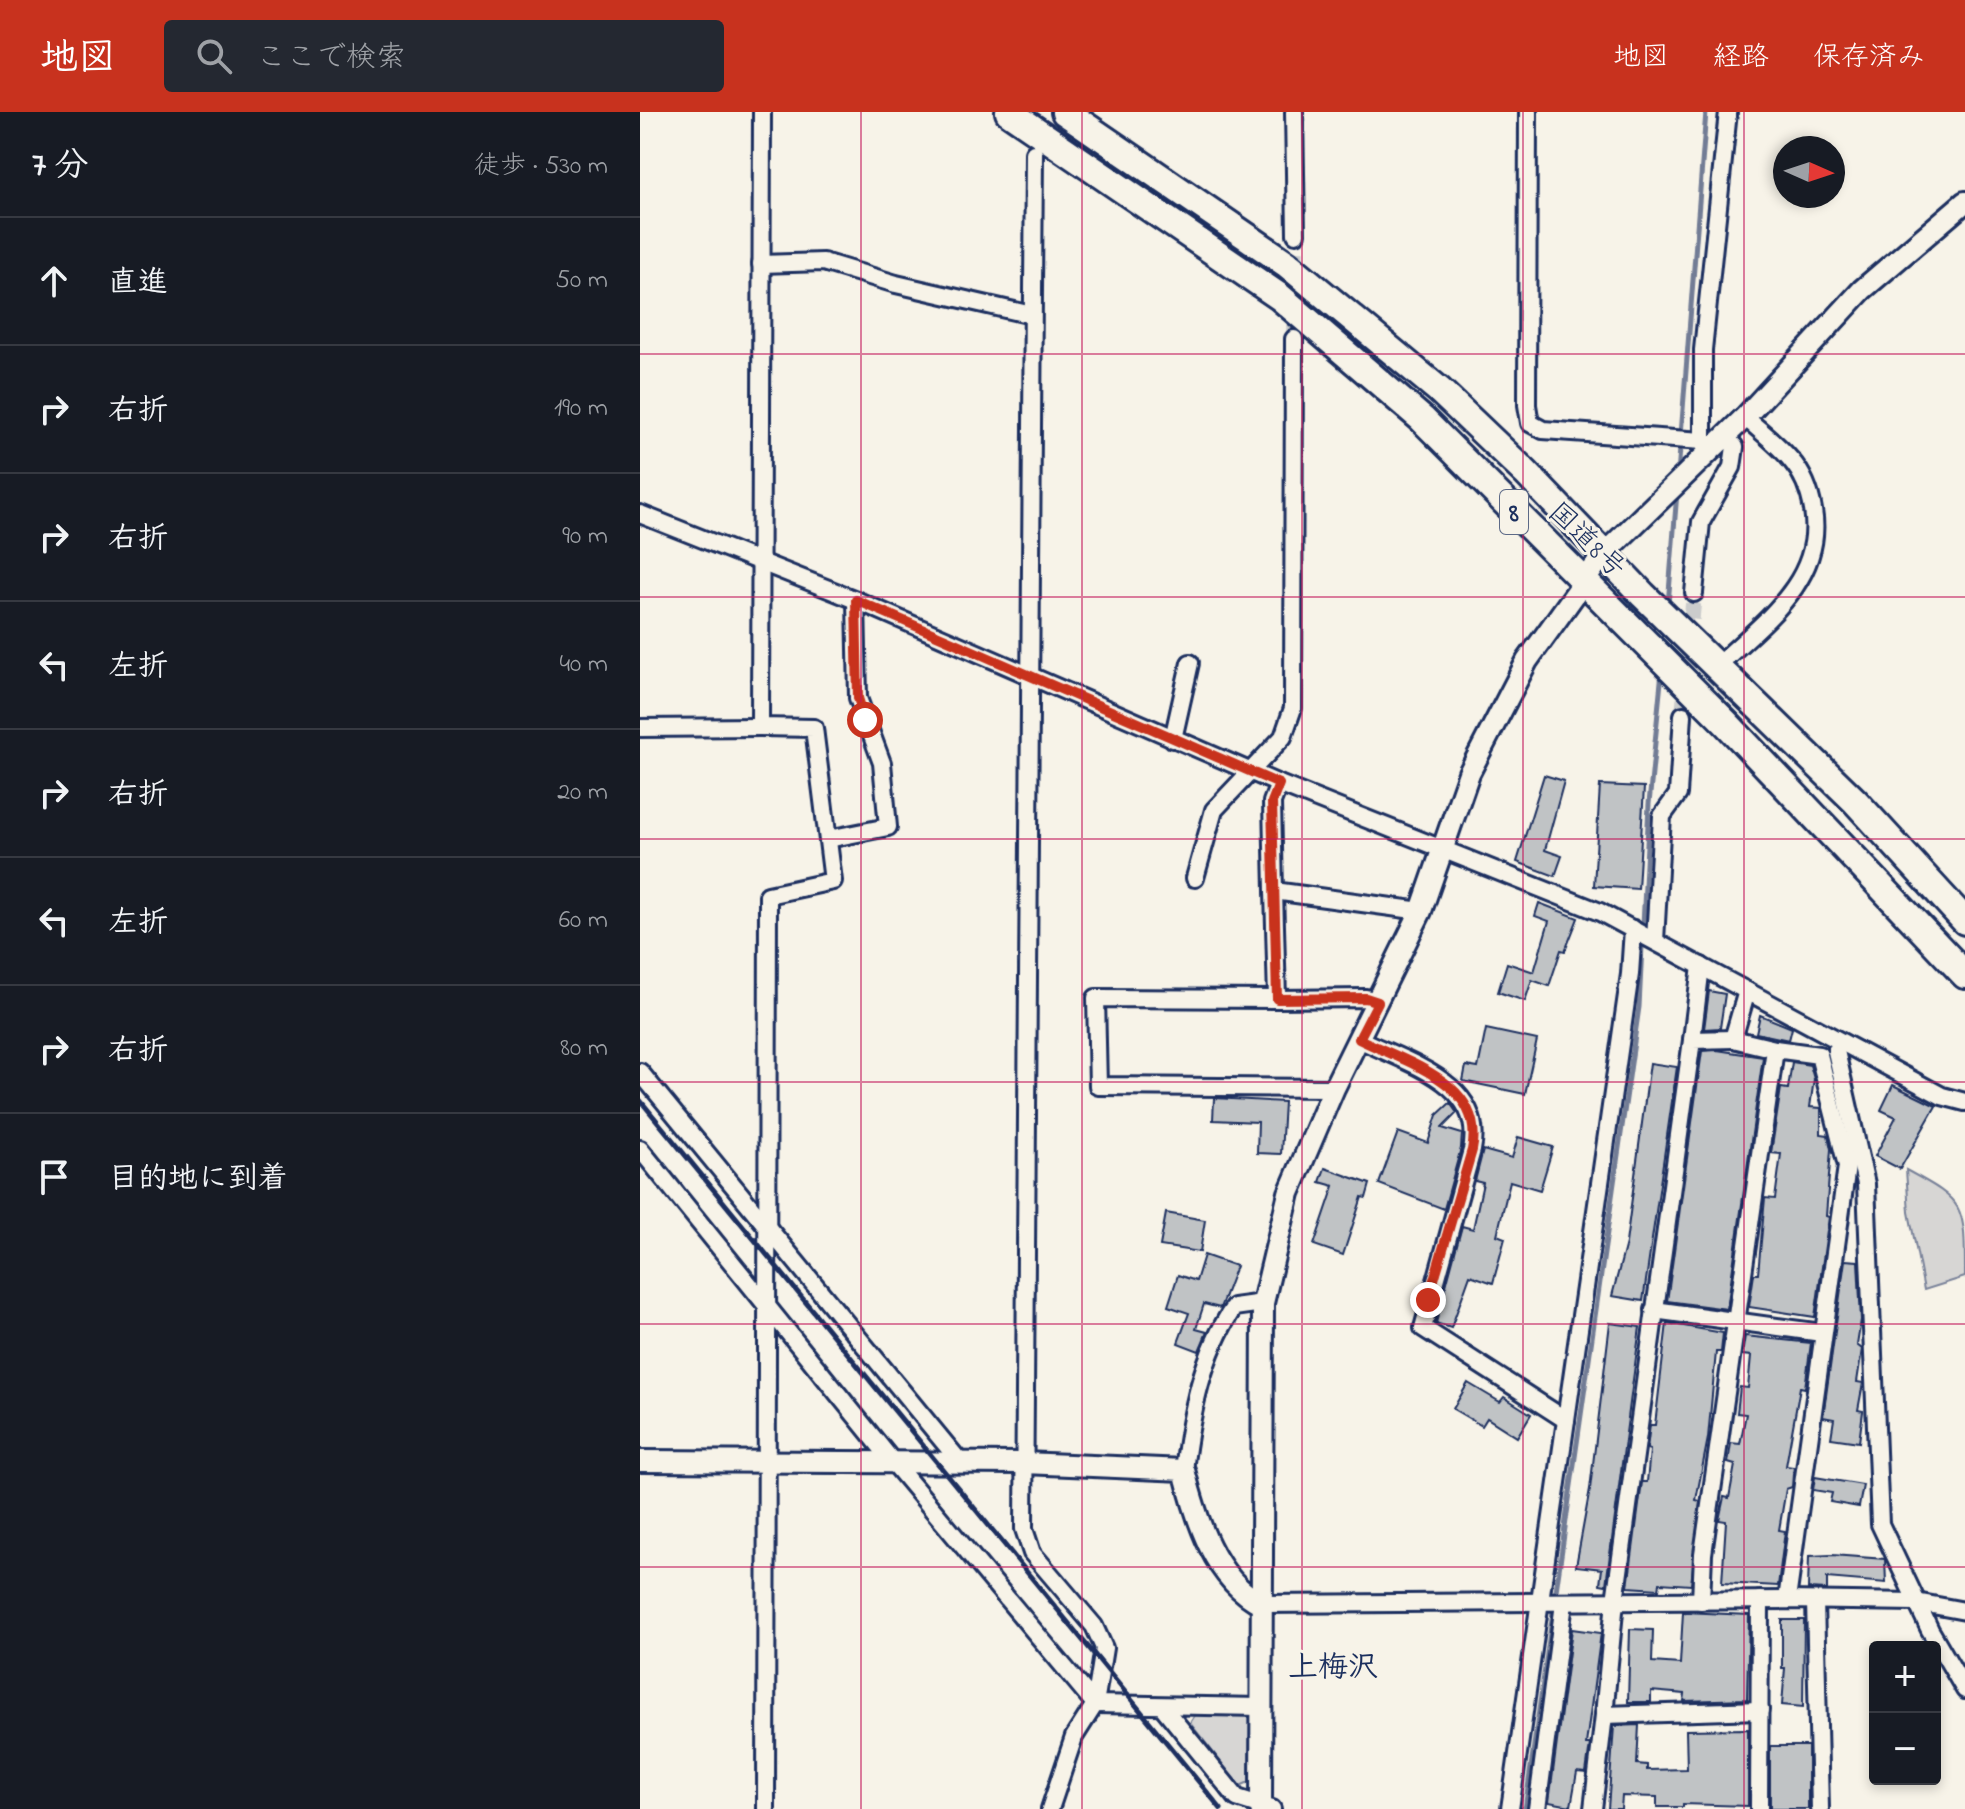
<!DOCTYPE html>
<html lang="ja">
<meta charset="utf-8">
<style>
:root{--surface:#171b24;--page:#242831;--text:#f1f3f6;--muted:#9ea1a6;--line:#363941;--accent:#c8321e}
body{margin:0;font-family:"Indie Flower","Klee One",sans-serif;background:var(--page);color:var(--text)}
.controls{position:absolute;right:24px;bottom:24px;display:grid;overflow:hidden;border-radius:8px;box-shadow:0 4px 12px #0003}
.controls button{width:72px;height:72px;display:grid;place-items:center;padding:0;border:0;border-bottom:2px solid var(--line);background:var(--surface);color:var(--text);font:40px sans-serif}
.compass{position:absolute;left:1133px;top:24px;width:72px;height:72px;border-radius:50%;background:var(--surface);box-shadow:0 4px 12px #0003;rotate:93deg}
.stop{position:absolute;width:24px;height:24px;margin:-18px;border:6px solid #c8321e;border-radius:50%;background:#fff}
.stop.end{background:#c8321e;border-color:#fff;box-shadow:0 2px 8px #0008}
.list{margin:0;padding:0;list-style:none}
h2{display:flex;justify-content:space-between;align-items:center;height:104px;margin:0;padding:0 32px;font-size:34px}
h2 small{font-size:26px;font-weight:400;color:var(--muted)}
.list li{display:grid;grid-template-columns:52px 1fr auto;gap:24px;align-items:center;box-sizing:border-box;height:128px;padding:0 32px;border-top:2px solid var(--line)}
.list b{display:block;font-size:30px;white-space:nowrap}
.list em{font-size:26px;font-style:normal;color:var(--muted)}
.icon{flex:none;width:44px;height:44px;fill:none;stroke:currentColor;stroke-width:2;stroke-linecap:round;stroke-linejoin:round}
.map{position:relative;flex:none;width:1325px;height:1697px;overflow:hidden}
header{display:flex;align-items:center;gap:48px;box-sizing:border-box;height:112px;padding:0 40px;background:var(--accent);color:#fff}
header strong{font-size:38px}
nav{display:flex;gap:44px;margin-inline-start:auto;font-size:28px}
.search{width:560px;height:72px;background:var(--page);display:flex;align-items:center;gap:20px;box-sizing:border-box;padding:0 28px;border-radius:8px;color:var(--muted);font-size:30px}
main{display:flex}
aside{flex:1;background:var(--surface)}
.map>svg:first-child{display:block}
.green{fill:#d7d6d4;stroke:#798299;stroke-width:2}
.lines{fill:none;stroke-linecap:round;stroke-linejoin:round}
.stream{stroke:#727c95;stroke-width:5}
.building{fill:#c0c3c5;stroke:#1b2f5e;stroke-width:2}
.minor-tunnel{stroke:#cbcccc;stroke-width:16;stroke-dasharray:16 8;stroke-linecap:butt}
.minor-casing{stroke:#1b2f5e;stroke-width:22}
.tertiary-casing{stroke:#1b2f5e;stroke-width:26}
.trunk-casing{stroke:#1b2f5e;stroke-width:32}
.minor{stroke:#f7f3e8;stroke-width:16}
.tertiary{stroke:#f7f3e8;stroke-width:20}
.trunk{stroke:#f7f3e8;stroke-width:26}
.rail{stroke:#1b2f5e;stroke-width:5}
.route{stroke:#c8321e;stroke-width:10}
.grid{fill:none;stroke:#c2185b;stroke-width:2;stroke-opacity:0.55}
.labels{text-anchor:middle;stroke-width:6;stroke-linejoin:round;paint-order:stroke}
.shield{fill:#f7f3e8;stroke:#5d6a87;stroke-width:2}
.shield-label{font-size:26px;font-weight:bold;fill:#1b2f5e}
.street-label{font-size:28px;fill:#1b2f5e;stroke:#f7f3e8}
.neighbourhood-label{font-size:30px;font-weight:bold;fill:#1b2f5e;stroke:#f7f3e8}
</style>
<header>
<strong>地図</strong>
<div class="search"><svg class="icon" aria-label="search" viewBox="0 0 24 24"><circle cx="10" cy="10" r="6"/><path d="M15 15l6 6"/></svg>ここで検索</div>
<nav><a>地図</a><a>経路</a><a>保存済み</a></nav>
</header>
<main>
<aside>
<h2>7 分<small>徒歩 · 530 m</small></h2>
<ul class="list">
<li><svg class="icon" aria-label="ahead" viewBox="0 0 24 24"><path d="M12 20V5M6 11l6-6 6 6"/></svg><div><b>直進</b></div><em>50 m</em></li>
<li><svg class="icon" aria-label="right" viewBox="0 0 24 24"><path d="M7 20v-9h11M14 6l5 5-5 5"/></svg><div><b>右折</b></div><em>190 m</em></li>
<li><svg class="icon" aria-label="right" viewBox="0 0 24 24"><path d="M7 20v-9h11M14 6l5 5-5 5"/></svg><div><b>右折</b></div><em>90 m</em></li>
<li><svg class="icon" aria-label="left" viewBox="0 0 24 24"><path d="M17 20v-9H6M10 6l-5 5 5 5"/></svg><div><b>左折</b></div><em>40 m</em></li>
<li><svg class="icon" aria-label="right" viewBox="0 0 24 24"><path d="M7 20v-9h11M14 6l5 5-5 5"/></svg><div><b>右折</b></div><em>20 m</em></li>
<li><svg class="icon" aria-label="left" viewBox="0 0 24 24"><path d="M17 20v-9H6M10 6l-5 5 5 5"/></svg><div><b>左折</b></div><em>60 m</em></li>
<li><svg class="icon" aria-label="right" viewBox="0 0 24 24"><path d="M7 20v-9h11M14 6l5 5-5 5"/></svg><div><b>右折</b></div><em>80 m</em></li>
<li><svg class="icon" aria-label="arrive" viewBox="0 0 24 24"><path d="M6 21V4h12l-3 4 3 4H6"/></svg><div><b>目的地に到着</b></div></li>
</ul>
</aside>
<div class="map">
<svg width="1325" height="1697" viewBox="0 0 1325 1697">
<rect width="100%" height="100%" fill="#f7f3e8"/>
<filter id="ink" filterUnits="userSpaceOnUse"><feTurbulence type="fractalNoise" baseFrequency=".0125" numOctaves="2"/><feDisplacementMap in="SourceGraphic" scale="16" xChannelSelector="R" yChannelSelector="G"/><feConvolveMatrix kernelMatrix="1 2 1 2 8 2 1 2 1" color-interpolation-filters="sRGB"/></filter>
<g filter="url(#ink)">
<g class="green">
<path d="M1266,1058c59,32 59,33 59,107l-41,13 -15,-78z"/>
<polygon points="557,1600 610,1603 609,1670 600,1674 550,1611"/>
</g>
<g class="lines">
<g class="stream">
<polyline points="1038,362 1066,0"/>
<polyline points="1028,493 1037,380"/>
<polyline points="885,1697 999,895 1009,692 1022,559"/>
</g>
</g>
<g class="building">
<polygon points="904,663 924,669 905,738 922,744 915,764 877,750"/>
<polygon points="960,673 1004,675 998,777 954,774"/>
<polygon points="899,791 938,806 925,839 921,838 909,874 892,868 885,889 858,880 867,851 894,860 909,809 895,804"/>
<polygon points="1069,879 1085,882 1080,916 1064,917"/>
<polygon points="1120,903 1152,916 1149,928 1116,921"/>
<polygon points="846,917 897,928 885,982 823,969 826,954 838,956"/>
<polygon points="1077,938 1123,945 1087,1197 1027,1189 1062,939"/>
<polygon points="1152,950 1170,953 1174,967 1170,995 1181,996 1181,1022 1188,1023 1191,1037 1186,1104 1189,1105 1175,1205 1109,1195 1114,1162 1118,1162 1125,1086 1135,1087 1141,1042 1131,1041 1141,976 1148,977"/>
<polygon points="1010,951 1037,955 1003,1189 972,1184 986,1131"/>
<polygon points="1253,973 1296,994 1260,1057 1235,1044 1256,1005 1241,998"/>
<polygon points="574,986 644,990 641,1042 617,1041 618,1010 573,1008"/>
<polygon points="810,991 817,1001 802,1016 822,1022 821,1036 804,1097 739,1072 758,1020 788,1031 797,1003"/>
<polygon points="878,1025 913,1035 900,1078 870,1069 857,1123 865,1126 853,1171 830,1163 811,1216 796,1211 822,1114 833,1117 843,1071 835,1069 843,1038 872,1046"/>
<polygon points="685,1056 730,1072 726,1086 722,1085 703,1143 674,1133 694,1074 680,1070"/>
<polygon points="526,1101 565,1108 560,1140 520,1134"/>
<polygon points="564,1143 596,1154 580,1196 564,1192 556,1217 567,1220 559,1239 538,1231 549,1201 528,1194 538,1163 556,1169"/>
<polygon points="1205,1148 1218,1149 1221,1208 1217,1233 1222,1237 1217,1270 1223,1271 1218,1298 1223,1299 1219,1330 1191,1326 1194,1307 1183,1305"/>
<polygon points="970,1211 1000,1215 966,1473 960,1472 962,1457 936,1454 950,1377"/>
<polygon points="1027,1211 1083,1221 1081,1240 1076,1240 1068,1326 1056,1388 1060,1389 1051,1473 1020,1471 1019,1477 988,1475 1002,1370 1007,1370 1010,1338 1007,1337 1010,1313 1015,1313"/>
<polygon points="1105,1224 1171,1231 1165,1276 1160,1275 1146,1354 1154,1355 1153,1362 1152,1375 1146,1377 1139,1418 1145,1419 1138,1474 1082,1471 1086,1409 1079,1408 1084,1385 1089,1386 1095,1353 1088,1351 1091,1331 1100,1332 1106,1302 1097,1301 1100,1275 1108,1276 1111,1244 1102,1243"/>
<polygon points="828,1271 860,1290 864,1285 891,1302 877,1325 847,1306 842,1314 813,1297"/>
<polygon points="1175,1365 1223,1373 1219,1395 1190,1390 1192,1381 1173,1378"/>
<polygon points="1192,1443 1245,1447 1246,1471 1187,1466 1187,1478 1168,1477 1169,1444"/>
<polygon points="1043,1500 1109,1503 1107,1587 1044,1589 1045,1582 1011,1579 1011,1590 988,1590 990,1517 1013,1518 1012,1550 1040,1552"/>
<polygon points="1142,1508 1164,1508 1163,1595 1142,1593 1145,1556 1142,1556"/>
<polygon points="932,1517 961,1521 946,1632 950,1632 946,1661 937,1660 931,1694 909,1690"/>
<polygon points="999,1613 997,1652 1007,1653 1007,1658 1047,1657 1046,1618 1108,1617 1108,1694 1043,1692 1043,1695 1017,1695 1017,1685 982,1684 981,1697 968,1697 974,1614"/>
<rect x="1130" y="1634" width="38" height="63"/>
</g>
<g class="lines">
<g class="minor-tunnel">
<polyline points="654,227 656,122"/>
<polyline points="1043,603 1054,481"/>
</g>
<defs>
<g id="minor">
<polyline points="122,0 120,615 174,616 193,769 128,783 126,1697"/>
<polyline points="654,0 656,122"/>
<polyline points="888,0 887,293 890,311 903,318 1063,329"/>
<polyline points="394,41 384,1417 392,1441 454,1514 464,1536 455,1592 434,1625 410,1697"/>
<polyline points="121,152 183,150 256,172 392,203"/>
<polyline points="1070,336 1063,329 1063,238 1088,0"/>
<polyline points="0,402 216,488 639,672 960,800 1302,984 1325,990"/>
<polyline points="1054,481 1061,410 1092,355 1095,335 1086,325"/>
<path d="M1077,554c45,-43 108,-86 96,-156 -3,-19 -9,-35 -22,-50 -13,-16 -31,-29 -46,-43"/>
<polyline points="0,616 120,615"/>
<polyline points="533,627 550,551"/>
<polyline points="639,672 632,690 634,779 781,799"/>
<polyline points="188,727 248,715 242,651 218,586 216,488"/>
<polyline points="555,766 574,698 643,625 653,596 654,227"/>
<polyline points="634,779 637,887 726,886 738,890"/>
<polyline points="1015,829 1022,704 1038,682 1043,603"/>
<polyline points="637,887 456,886 458,974 694,976"/>
<path d="M719,927c48,24 127,44 113,111l-49,178 143,92 -56,389"/>
<polyline points="1093,927 1052,928 975,1489 964,1603 1120,1598"/>
<polyline points="1052,928 1061,854"/>
<polyline points="1135,937 1179,943 1207,1054 1147,1488"/>
<polyline points="1196,939 1226,1072 1240,1412 1290,1518 1325,1578"/>
<polyline points="0,960 321,1351"/>
<polyline points="0,1037 253,1350 455,1592 621,1595"/>
<polyline points="1014,1198 1182,1221"/>
<polyline points="926,1308 990,862 993,817"/>
<path d="M544,1358c7,-56 18,-116 50,-163l29,-4"/>
<polyline points="1061,1489 1063,1442 1135,937 1093,927 1107,879"/>
<polyline points="1175,1489 1180,1697"/>
<polyline points="622,1492 1147,1488 1276,1490 1325,1499"/>
<polyline points="522,1594 597,1686 632,1697"/>
<polyline points="897,1697 924,1491"/>
<polyline points="953,1697 964,1603"/>
<polyline points="1119,1697 1120,1488"/>
</g>
<g id="tertiary">
<path d="M0,1349l384,2 160,7c12,48 30,110 78,134"/>
<polyline points="621,1697 623,1191 649,1081 694,976 781,799 829,661 887,549 963,443 1105,305 1222,178 1325,90"/>
</g>
<g id="trunk">
<polyline points="369,0 640,185 782,307 1085,610 1325,863"/>
<polyline points="425,0 647,152 799,278 886,361 1003,483 1215,689 1325,809"/>
</g>
</defs>
<use href="#minor" class="minor-casing"/>
<use href="#tertiary" class="tertiary-casing"/>
<use href="#trunk" class="trunk-casing"/>
<use href="#minor" class="minor"/>
<use href="#tertiary" class="tertiary"/>
<use href="#trunk" class="trunk"/>
<polyline class="rail" points="0,988 581,1697"/>
</g>
</g>
<g class="lines" filter="url(#ink)">
<path class="route" d="M225,608l-7,-22 -2,-98 423,184 -7,18 5,197 89,-1 12,4 -19,37c48,24 127,44 113,111l-44,150"/>
</g>
<path class="grid" d="M221,0v1697M442,0v1697M662,0v1697M883,0v1697M1104,0v1697M0,242h1325M0,485h1325M0,727h1325M0,970h1325M0,1212h1325M0,1455h1325"/>
<g class="labels">
<rect class="shield" x="860" y="378" width="28" height="44" rx="6"/>
<g class="shield-label">
<text x="874" y="409">8</text>
</g>
<g class="street-label">
<text transform="translate(948 427) rotate(44)" y="10">国道8号</text>
</g>
<g class="neighbourhood-label">
<text x="693" y="1564">上梅沢</text>
</g>
</g>
</svg>
<div class="controls">
<button>+</button>
<button>−</button>
</div>
<svg class="compass" viewBox="-18 -18 36 36"><path d="M0-13l5 13h-10z" fill="#e53935"/><path d="M0 13l5-13h-10z" fill="#9ea1a6"/></svg>
<div class="stop" style="left:225px;top:608px"></div>
<div class="stop end" style="left:788px;top:1188px"></div>
</div>
</main>
